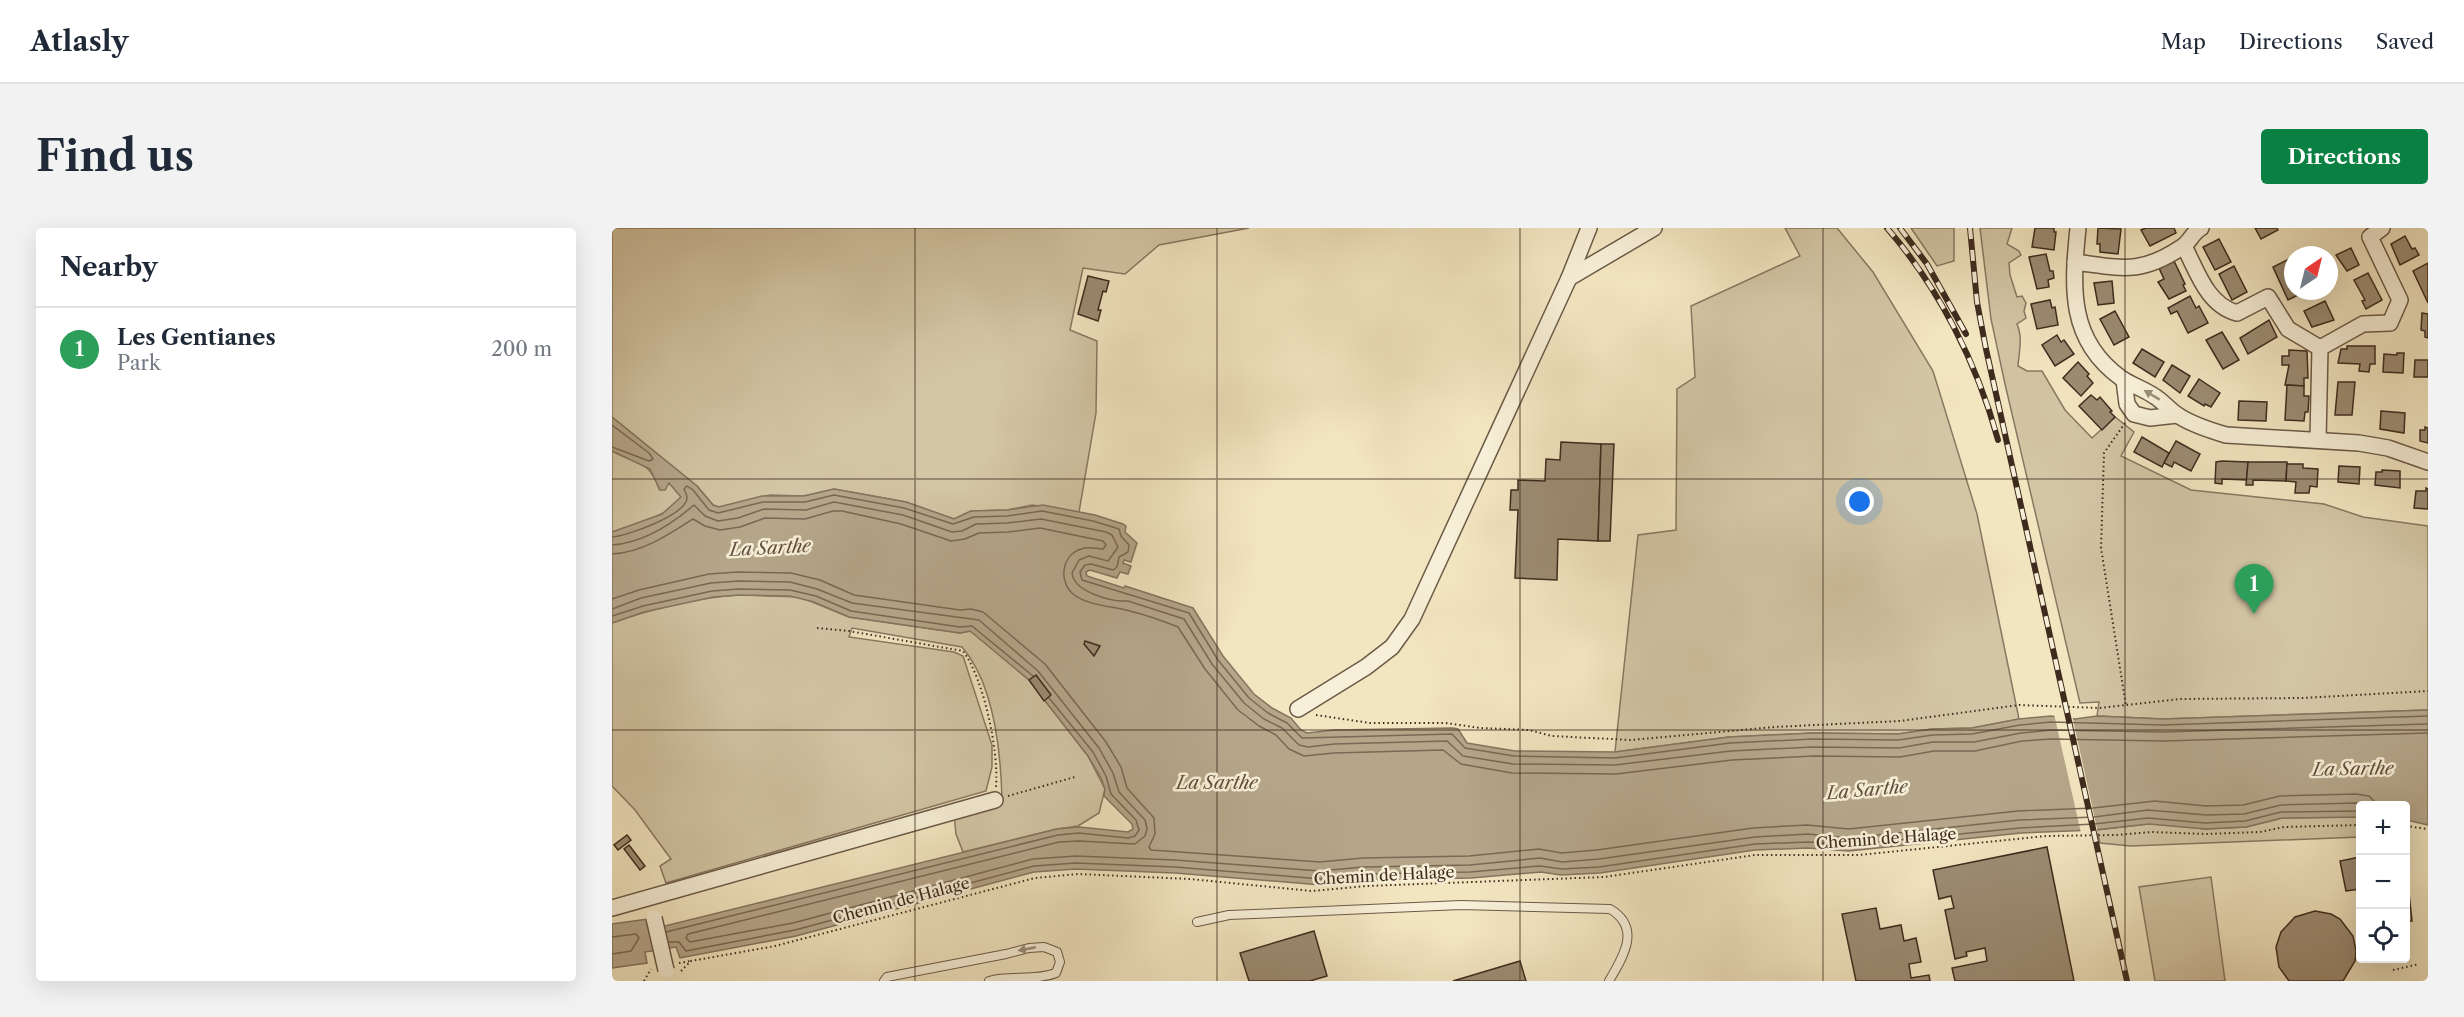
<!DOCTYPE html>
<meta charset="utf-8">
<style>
:root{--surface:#fff;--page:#f2f2f3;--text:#1f2937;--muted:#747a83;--line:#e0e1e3;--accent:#0b8043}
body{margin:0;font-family:"Libre Caslon Text",serif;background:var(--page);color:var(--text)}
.controls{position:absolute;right:18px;bottom:18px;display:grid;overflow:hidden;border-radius:6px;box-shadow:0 6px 24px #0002}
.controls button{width:54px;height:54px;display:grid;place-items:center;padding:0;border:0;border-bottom:2px solid var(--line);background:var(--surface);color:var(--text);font:30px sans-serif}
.compass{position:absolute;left:1672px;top:18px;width:54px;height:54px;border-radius:50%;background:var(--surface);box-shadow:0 6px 24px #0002;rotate:35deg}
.you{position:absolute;left:1248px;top:274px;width:21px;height:21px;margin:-15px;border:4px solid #fff;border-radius:50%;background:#1a73e8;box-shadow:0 0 0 9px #1a73e833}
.badge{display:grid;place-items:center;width:39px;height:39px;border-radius:50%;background:var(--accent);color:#fff;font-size:20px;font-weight:700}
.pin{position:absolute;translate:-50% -50px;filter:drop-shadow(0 2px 3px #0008)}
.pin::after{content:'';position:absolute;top:32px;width:21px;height:18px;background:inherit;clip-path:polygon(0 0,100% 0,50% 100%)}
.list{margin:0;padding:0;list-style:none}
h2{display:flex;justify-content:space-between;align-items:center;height:78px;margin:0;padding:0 24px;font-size:26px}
h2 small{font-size:20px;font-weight:400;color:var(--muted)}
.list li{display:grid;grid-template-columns:39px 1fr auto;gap:18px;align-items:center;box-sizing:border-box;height:84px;padding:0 24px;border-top:2px solid var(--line)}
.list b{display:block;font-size:22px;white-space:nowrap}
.list p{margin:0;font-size:20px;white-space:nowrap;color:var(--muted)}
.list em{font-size:20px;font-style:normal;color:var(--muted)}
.icon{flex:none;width:33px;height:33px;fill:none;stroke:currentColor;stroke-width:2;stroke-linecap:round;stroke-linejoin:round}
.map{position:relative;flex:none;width:1816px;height:753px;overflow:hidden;border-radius:6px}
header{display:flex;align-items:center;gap:36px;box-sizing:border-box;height:84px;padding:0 30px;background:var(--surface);border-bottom:2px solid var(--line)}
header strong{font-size:28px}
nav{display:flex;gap:33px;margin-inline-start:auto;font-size:21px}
.intro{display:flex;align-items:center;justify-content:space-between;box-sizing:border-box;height:144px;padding:0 36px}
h1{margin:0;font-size:42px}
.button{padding:15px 27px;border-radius:6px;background:var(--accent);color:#fff;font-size:21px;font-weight:700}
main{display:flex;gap:36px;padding:0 36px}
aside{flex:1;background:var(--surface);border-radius:6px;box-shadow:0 6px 24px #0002}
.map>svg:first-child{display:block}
.green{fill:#d3c6a5;stroke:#887862;stroke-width:1.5}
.water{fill:#b5a68a;stroke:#85755f;stroke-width:1.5}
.pier{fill:#f2e6c1}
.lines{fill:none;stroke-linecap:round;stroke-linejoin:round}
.shore{stroke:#7a6854;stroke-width:1.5}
.building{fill:#9c8c73;stroke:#3e2b1e;stroke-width:1.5}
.service-casing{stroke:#6b5a47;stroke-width:10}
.minor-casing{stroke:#6b5a47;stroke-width:18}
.path{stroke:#3e2b1e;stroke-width:2;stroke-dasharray:1.5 3;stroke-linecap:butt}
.service{stroke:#f7efd7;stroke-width:8}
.minor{stroke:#f7efd7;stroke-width:15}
.rail-casing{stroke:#3e2b1e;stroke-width:6}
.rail{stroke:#f7efd7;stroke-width:4;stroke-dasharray:11;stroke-linecap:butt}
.minor-bridge-casing{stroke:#6b5a47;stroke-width:18;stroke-linecap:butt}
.minor-bridge{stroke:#f7efd7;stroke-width:15}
.oneway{fill:#9a8d7a}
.grid{fill:none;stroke:#3e2b1e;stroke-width:1.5;stroke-opacity:0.55}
.labels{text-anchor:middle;stroke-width:5;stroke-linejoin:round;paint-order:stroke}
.street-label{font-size:16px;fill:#3e2b1e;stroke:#f7efd7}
.water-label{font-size:18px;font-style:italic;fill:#62503e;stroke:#f7efd7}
</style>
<header>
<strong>Atlasly</strong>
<nav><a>Map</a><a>Directions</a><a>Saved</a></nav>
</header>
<div class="intro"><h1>Find us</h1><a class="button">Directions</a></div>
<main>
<aside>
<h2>Nearby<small></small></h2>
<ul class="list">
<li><span class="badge" style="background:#2e9e5b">1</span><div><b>Les Gentianes</b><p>Park</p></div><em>200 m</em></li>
</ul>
</aside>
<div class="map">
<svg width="1816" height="753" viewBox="0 0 1816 753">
<rect width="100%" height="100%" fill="#f2e6c1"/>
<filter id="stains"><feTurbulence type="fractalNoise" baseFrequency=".00333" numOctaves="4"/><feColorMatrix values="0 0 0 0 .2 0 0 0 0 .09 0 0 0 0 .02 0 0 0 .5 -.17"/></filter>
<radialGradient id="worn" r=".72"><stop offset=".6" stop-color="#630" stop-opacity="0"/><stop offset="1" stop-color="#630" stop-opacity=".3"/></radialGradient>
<g class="green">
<polygon points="0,0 637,0 547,17 513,46 471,40 458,102 485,113 484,185 467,284 420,277 395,282 359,283 342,291 294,274 222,261 192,268 158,267 107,279 101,277 85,258 0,189"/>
<polygon points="1173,0 1225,0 1261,44 1321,143 1365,286 1407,491 1360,500 1320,501 1286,506 1201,505 1117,509 1003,524 1026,307 1064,302 1065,161 1083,149 1079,78 1188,28"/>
<polygon points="1299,0 1342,0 1342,33 1325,38"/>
<path d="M1368,0h32l-5,16 12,7 2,4 -12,8 1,12 7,22 5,-1 4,7 -2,8 2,7 -9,6c6,14 2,28 1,42l9,5h15l23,39 27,28 23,-21 19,15 -13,24 70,34 133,14 39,13 65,9v184l-265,9 -66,-3 2,-14 -19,1 -75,-319 -14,-65z"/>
<path d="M0,223c24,14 37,8 47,38h6l4,-7 12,14c-7,19 -50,30 -69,36z"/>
<path d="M127,367l61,2 49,20 111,16 10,-2 4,2 55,47 59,76 17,33 -6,24 -21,13 -21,3 -94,23 -7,-18 -2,-19 48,-14c-1,-47 -7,-116 -40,-154l-110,-19 -3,9 105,15 9,4 29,89v22l-6,24 -320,92 -6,-17 11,-7 -36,-49 -23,-24v-163c42,-15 83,-25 127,-28z"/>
<polygon points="1748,589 1748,609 1519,618 1488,615 1485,602 1544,595 1593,601 1634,599 1670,590"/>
<polygon points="1599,649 1613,753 1543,753 1527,659"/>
</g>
<polygon class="water" points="0,189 85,258 101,277 107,279 150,268 192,268 222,261 294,274 342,291 359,283 395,282 431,277 483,287 511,296 514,298 513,304 525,315 519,334 512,332 511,335 519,338 516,346 508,344 505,350 478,342 474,344 475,348 512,360 513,358 581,380 611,428 642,466 660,480 679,490 689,502 695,505 722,502 841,500 846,501 855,515 903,523 1003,524 1117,509 1201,505 1286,506 1320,501 1360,500 1407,491 1439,488 1463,491 1485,488 1551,491 1816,482 1816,597 1794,592 1794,578 1748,578 1748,589 1670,590 1634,599 1593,601 1537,596 1482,602 1409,605 1237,623 1196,620 1143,622 988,645 949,647 929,644 859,650 752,652 709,657 563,645 464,641 422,644 184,708 68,730 64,719 33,724 35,735 0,740 0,696 36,691 49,699 445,601 467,599 516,604 521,601 520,596 492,568 493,561 489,550 476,528 417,452 358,403 348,405 237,389 202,374 178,368 127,367 101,369 32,384 0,395 0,304 50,286 69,269 57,255 53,262 48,262 38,241 0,223"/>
<polygon class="pier" points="1442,486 1460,487 1486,605 1469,605"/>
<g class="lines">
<g class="shore">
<polyline points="0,197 37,225 41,231 37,233 0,219"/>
<path d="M0,309c15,-1 74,-22 75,-39 0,-4 -2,-6 -3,-9l3,-3 6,4 16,20 9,3 45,-11h42l29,-7 70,13 49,16 21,-7 33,-1 35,-5 51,10 26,8 2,7 8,9 -1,7 -9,5 -2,10 -4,3 -22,-6 -6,1 -5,7 2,8 107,33 29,47 31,38 19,15 19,10 15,15 150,-4 13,14 49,8 101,2 115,-15 83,-4 85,1 35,-5 39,-1 48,-9 31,-3 112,3 265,-9"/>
<path d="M0,317c30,-2 60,-21 82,-40l11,11 13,5 20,-3 26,-9 42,1 28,-8 69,13 49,17 10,-1 14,-7 31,-1 34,-4 65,13 6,3 6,12 -10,14 -19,-5 -10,4 -7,13c2,19 39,29 56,28l56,18 28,45 32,39 20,16 18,9 17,17 9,2 26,-3 113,-3 16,15 50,8 102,1 116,-14 82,-4 86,1 34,-6h41l47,-9 30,-3 112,2 265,-8"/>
<path d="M0,326c29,-1 58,-20 81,-35l12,7 15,4 20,-3 25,-9 40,1 28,-8h9l59,13 50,17 14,-2 14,-6 29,-1 32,-4 63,13 3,4 -3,4c-7,0 -14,-3 -22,0 -19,6 -23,32 -8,45 15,12 39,12 57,17 16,4 33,10 48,16l27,42 33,41 21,16 17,9 13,14 15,7 30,-3 109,-3 18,14 51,9 104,1 116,-14 82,-4 86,1 34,-6h41l47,-10 29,-2 113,2 264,-8"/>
<polyline points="0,371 27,362 97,346 126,344 179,345 208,352 242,367 348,382 359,381 371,384 433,436 494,514 509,539 515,560 542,590 543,606 537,619 539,622 708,634 751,630 857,628 927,621 950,625 985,622 1141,600 1195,597 1237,601 1406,583 1481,580 1543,573 1594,578 1631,577 1668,568 1744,566 1757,568 1767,578"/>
<polyline points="0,381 29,370 99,355 127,353 178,354 205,361 240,375 367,392 426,443 487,520 501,545 507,564 533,592 535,601 533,608 523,616 467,613 447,614 76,706 74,710 78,714 181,695 421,631 464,628 563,632 708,643 751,639 858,637 928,630 950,634 987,631 1143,609 1196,606 1237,610 1407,592 1482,589 1536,582 1594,587 1632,586 1669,577 1744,575 1755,578"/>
<polyline points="0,388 31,378 100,363 127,361 178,362 204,368 239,383 348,399 360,398 421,448"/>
<polyline points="54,704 446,607 467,605 516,610 523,608 527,602 524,592 499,566 494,548 481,524 437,470"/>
<polyline points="0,709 24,706 27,710 19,723 0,726"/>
<polyline points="57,714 67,714 74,723 183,702 422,638 464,635 563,639 709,651 752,646 858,644 928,638 950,641 987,639 1143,616 1196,614 1237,617 1408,600 1482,596 1536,590 1593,595 1633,593 1669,584 1748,583"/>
</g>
</g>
<g class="building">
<polygon points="1423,0 1442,0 1442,4 1444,4 1442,22 1420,19"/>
<polygon points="1486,0 1509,1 1506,26 1488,24 1488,16 1485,16"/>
<polygon points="1534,0 1562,0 1564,5 1538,18 1529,2"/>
<polygon points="1643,0 1665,0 1666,2 1649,11"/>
<polygon points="1793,8 1800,21 1803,20 1807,27 1788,37 1779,16"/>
<polygon points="1607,11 1619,34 1603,42 1591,19"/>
<polygon points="1739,20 1747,37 1735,43 1724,27"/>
<polygon points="1434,26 1438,43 1441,43 1442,50 1436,52 1437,59 1425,61 1417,29"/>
<polygon points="1677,31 1681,38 1681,63 1694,63 1676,72 1661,39"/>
<polygon points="1562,33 1573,56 1571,57 1574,63 1557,71 1546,54 1552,51 1547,40"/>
<polygon points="1816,35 1816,75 1801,43"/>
<polygon points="1622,38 1635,64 1620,72 1607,46"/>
<polygon points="1756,45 1770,72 1754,81 1750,73 1753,72 1742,52"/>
<polygon points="476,48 497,53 494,64 491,63 486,82 489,82 486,93 466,86"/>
<polygon points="1500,53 1502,75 1486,77 1482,55"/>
<polygon points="1578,68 1584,80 1587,78 1596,95 1576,105 1565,83 1559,86 1556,80"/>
<polygon points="1438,72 1440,80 1443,79 1446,97 1425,101 1419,76"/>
<polygon points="1713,73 1722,92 1700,99 1692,83"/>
<polygon points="1503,83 1517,109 1502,117 1488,91"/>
<polygon points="1810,85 1816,86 1816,110 1813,109 1813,103 1809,102"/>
<polygon points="1657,92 1665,109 1636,126 1628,110"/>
<polygon points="1610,104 1627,132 1611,141 1594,112"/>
<polygon points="1445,107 1449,114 1452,112 1462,126 1443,138 1430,117"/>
<polygon points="1735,118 1763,118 1763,136 1758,136 1757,144 1747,143 1748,136 1726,135 1729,121 1735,121"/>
<polygon points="1530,121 1552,134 1543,149 1521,135"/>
<polygon points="1677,122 1695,123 1696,150 1692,150 1692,158 1673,157 1677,137 1670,137 1670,128 1677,128"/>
<polygon points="1785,125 1792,125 1791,145 1771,144 1772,126 1785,127"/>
<polygon points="1803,132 1816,132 1816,149 1802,149"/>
<polygon points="1466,134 1477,146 1475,148 1481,155 1469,168 1451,150"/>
<polygon points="1560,137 1578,148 1568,165 1551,152"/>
<polygon points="1587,151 1608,165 1599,179 1593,176 1592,178 1576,168"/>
<polygon points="1726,154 1743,154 1740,187 1723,187"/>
<polygon points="1675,157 1692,158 1692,168 1697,168 1696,184 1693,184 1692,193 1673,192"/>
<polygon points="1479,167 1485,172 1488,169 1500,183 1498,184 1503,189 1490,202 1467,178"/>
<polygon points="1627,173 1655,174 1654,193 1626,192"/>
<polygon points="1769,183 1793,185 1792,205 1768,201"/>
<polygon points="1813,199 1816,200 1816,215 1808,213 1808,202 1813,202"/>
<polygon points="1530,209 1557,225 1550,239 1522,224"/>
<polygon points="1564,213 1588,226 1579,243 1562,234 1560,239 1552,235"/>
<polygon points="949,214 989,216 986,313 946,311 945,352 903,350 906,282 898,282 899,262 906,262 906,252 933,253 934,231 948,232"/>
<polygon points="989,216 1002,216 998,313 986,313"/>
<polygon points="1610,233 1636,234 1635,252 1610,251 1610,256 1603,255 1604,234"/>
<polygon points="1636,234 1675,234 1674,253 1641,252 1641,257 1634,257"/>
<polygon points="1675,236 1691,236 1691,240 1706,241 1705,259 1698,258 1697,265 1683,265 1684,254 1674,253"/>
<polygon points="1727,238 1748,239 1747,256 1726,254"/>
<polygon points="1770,242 1788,243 1788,260 1763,257 1764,244 1770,244"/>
<polygon points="1814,260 1816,261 1816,281 1802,280 1804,263 1814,263"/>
<polygon points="473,413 488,418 482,428 472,416"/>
<polygon points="424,447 439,467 432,473 417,452"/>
<polygon points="15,607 19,612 6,622 2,617"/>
<polygon points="17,617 33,638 28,642 12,621"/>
<polygon points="1435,619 1462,753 1343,753 1340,740 1375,733 1373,720 1354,724 1355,728 1343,731 1333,682 1342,680 1339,668 1327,671 1321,642"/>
<polygon points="1748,629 1748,661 1734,663 1728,633"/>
<polygon points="1797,665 1800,693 1794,694 1794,666"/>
<polygon points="1264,680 1268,701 1289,697 1292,713 1304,710 1309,734 1297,736 1299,750 1317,747 1318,753 1244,753 1230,686"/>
<polygon points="1703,683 1719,686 1728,691 1741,708 1744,723 1743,733 1731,753 1677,753 1667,739 1664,719 1669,704 1683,689"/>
<polygon points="702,703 715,748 698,753 637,753 628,725"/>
<polygon points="908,733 914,753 841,753"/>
</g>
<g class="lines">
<defs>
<g id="service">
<path d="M585,694l32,-7 232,-10 149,4c32,19 13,48 -1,72"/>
<path d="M272,753l3,-4 119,-23 23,-6 15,-1 13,5 3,10 -4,11c-20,8 -45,2 -67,8"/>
</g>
<g id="minor">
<path d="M1466,0c-6,59 -10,112 43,150 10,7 23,11 33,18 9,5 16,15 25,20 14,9 30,14 47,19l133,8 29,5 40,14"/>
<path d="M1572,18c13,25 23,59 53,67l31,-16 20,32 32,19"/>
<path d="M1463,34c47,6 65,13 107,-15 8,-5 10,-14 19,-19"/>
<polyline points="957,50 977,0"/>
<polyline points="1512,152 1515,176 1522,186 1538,190 1565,187"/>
<polyline points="1706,212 1708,120 1751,96 1778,95 1788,72 1758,9 1770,0"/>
<polyline points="686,481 754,439 780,419 800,391 957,50 1042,0"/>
<polyline points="0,680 383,572"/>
</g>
</defs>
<use href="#service" class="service-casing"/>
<use href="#minor" class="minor-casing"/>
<g class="path">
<polyline points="1513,195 1492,225 1489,320 1514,478"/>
<path d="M205,400l32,3 114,20c21,28 36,101 33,136"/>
<polyline points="704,487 758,495 834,495 868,500 917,502 940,508 1019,512 1162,499 1288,493 1407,477 1488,480 1568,471 1690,470 1816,463"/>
<polyline points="396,568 463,549"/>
<polyline points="1794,598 1816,601"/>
<polyline points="67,735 79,733"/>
<polyline points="1781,742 1807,736"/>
<polyline points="69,743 79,733 163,718 423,650 466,646 578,651 700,663 755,658 992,649 1143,627 1247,627 1434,608 1503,607 1539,604 1594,606 1648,604 1672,599 1748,597"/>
<polyline points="32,753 39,741"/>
</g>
<use href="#service" class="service"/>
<use href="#minor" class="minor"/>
<defs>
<g id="rail">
<path d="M1275,0c52,60 90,135 111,212"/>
<polyline points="1288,0 1315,36 1354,106"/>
<polyline points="1358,0 1365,74 1374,121 1515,753"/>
</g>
</defs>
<use href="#rail" class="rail-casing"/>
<use href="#rail" class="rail"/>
<defs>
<polyline id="minor-bridge" points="42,690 54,742"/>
</defs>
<use href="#minor-bridge" class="minor-bridge-casing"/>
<use href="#minor-bridge" class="minor-bridge"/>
</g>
<defs><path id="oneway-solid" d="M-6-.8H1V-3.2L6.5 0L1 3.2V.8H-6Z" transform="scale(1.5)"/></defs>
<g class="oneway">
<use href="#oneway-solid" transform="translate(1540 167) rotate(-149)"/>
<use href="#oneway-solid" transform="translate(415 721) rotate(169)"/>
</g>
<path class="grid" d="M303,0v753M605,0v753M908,0v753M1211,0v753M1513,0v753M0,251h1816M0,502h1816"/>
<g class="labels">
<g class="street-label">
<text transform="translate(1274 610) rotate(-4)" y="6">Chemin de Halage</text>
<text transform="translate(772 647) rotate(-3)" y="6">Chemin de Halage</text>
<text transform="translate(289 672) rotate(-15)" y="6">Chemin de Halage</text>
</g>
<g class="water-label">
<text transform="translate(158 320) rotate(-3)" y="6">La Sarthe</text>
<text transform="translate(1741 541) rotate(-1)" y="6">La Sarthe</text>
<text x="605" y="561">La Sarthe</text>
<text transform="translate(1255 562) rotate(-5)" y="6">La Sarthe</text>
</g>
</g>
<rect width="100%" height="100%" filter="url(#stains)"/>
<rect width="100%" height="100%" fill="url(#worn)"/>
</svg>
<div class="controls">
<button>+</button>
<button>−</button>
<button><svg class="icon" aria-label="locate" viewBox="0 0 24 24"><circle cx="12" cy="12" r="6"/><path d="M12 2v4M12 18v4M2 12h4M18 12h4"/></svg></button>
</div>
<svg class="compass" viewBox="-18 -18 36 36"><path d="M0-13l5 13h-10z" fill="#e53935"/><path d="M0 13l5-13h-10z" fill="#747a83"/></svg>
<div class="you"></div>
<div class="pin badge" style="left:1642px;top:386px;background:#2e9e5b">1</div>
</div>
</main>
